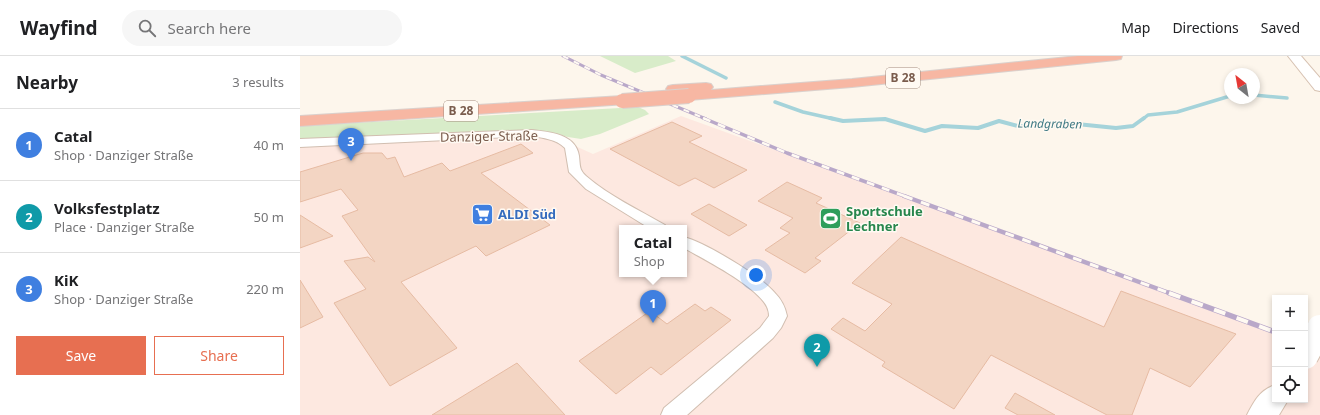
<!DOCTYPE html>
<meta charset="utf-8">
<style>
:root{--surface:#fff;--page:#f6f6f6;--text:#202124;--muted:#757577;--line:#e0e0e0;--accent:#e76f51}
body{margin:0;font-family:"Noto Sans",sans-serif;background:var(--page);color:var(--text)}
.controls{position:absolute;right:12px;bottom:12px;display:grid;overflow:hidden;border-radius:0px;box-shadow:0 2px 6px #0003}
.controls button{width:36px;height:36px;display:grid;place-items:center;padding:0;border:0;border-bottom:1px solid var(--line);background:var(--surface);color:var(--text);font:20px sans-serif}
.compass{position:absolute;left:924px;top:12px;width:36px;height:36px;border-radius:50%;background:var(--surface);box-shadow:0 2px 6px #0003;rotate:329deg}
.you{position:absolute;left:456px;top:219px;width:14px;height:14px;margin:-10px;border:3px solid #fff;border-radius:50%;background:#1a73e8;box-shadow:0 0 0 6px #1a73e833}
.badge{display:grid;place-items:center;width:26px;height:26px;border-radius:50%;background:var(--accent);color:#fff;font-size:13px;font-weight:700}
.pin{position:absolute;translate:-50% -33px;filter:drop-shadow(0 1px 2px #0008)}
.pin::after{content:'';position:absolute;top:21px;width:14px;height:12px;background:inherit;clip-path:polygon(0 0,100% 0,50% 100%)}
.popup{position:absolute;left:319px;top:169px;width:68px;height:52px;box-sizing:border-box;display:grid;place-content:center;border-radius:0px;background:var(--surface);filter:drop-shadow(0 1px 3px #0005);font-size:13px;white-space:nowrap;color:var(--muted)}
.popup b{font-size:15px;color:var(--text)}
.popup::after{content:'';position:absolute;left:50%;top:100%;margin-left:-8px;border:8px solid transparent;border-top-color:var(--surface)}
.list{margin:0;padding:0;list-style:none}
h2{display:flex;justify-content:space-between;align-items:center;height:52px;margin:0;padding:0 16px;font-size:17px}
h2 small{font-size:13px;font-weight:400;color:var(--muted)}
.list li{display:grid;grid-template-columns:26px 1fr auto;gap:12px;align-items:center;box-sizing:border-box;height:72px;padding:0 16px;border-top:1px solid var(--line)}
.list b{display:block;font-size:15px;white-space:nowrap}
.list p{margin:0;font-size:13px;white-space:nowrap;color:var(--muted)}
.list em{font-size:13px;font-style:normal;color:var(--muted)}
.actions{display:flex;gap:8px;padding:12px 16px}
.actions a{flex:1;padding:9px 0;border:1px solid var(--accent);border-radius:0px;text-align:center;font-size:14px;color:var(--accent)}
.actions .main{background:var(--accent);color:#fff}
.icon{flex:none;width:22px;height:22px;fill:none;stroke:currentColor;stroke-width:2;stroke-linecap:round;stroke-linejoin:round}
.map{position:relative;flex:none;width:1020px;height:359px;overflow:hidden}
header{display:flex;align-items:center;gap:24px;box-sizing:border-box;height:56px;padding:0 20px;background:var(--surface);border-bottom:1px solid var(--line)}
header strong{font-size:19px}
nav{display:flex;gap:22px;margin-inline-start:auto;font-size:14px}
.search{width:280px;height:36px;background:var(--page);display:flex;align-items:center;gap:10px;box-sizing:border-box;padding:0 14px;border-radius:22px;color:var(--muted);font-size:15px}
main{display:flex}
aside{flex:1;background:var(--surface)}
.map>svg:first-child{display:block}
.commercial{fill:#fde8e0;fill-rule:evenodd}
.green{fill:#d8ecc9}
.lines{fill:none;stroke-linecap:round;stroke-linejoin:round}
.stream-far1{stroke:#a5d3da;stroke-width:3.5}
.stream{stroke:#a5d3da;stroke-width:4}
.building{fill:#f3d5c3;stroke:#e6bba3}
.street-casing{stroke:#d1beb0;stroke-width:2}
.secondary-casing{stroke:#d6c0b0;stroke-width:2}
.highway-casing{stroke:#dad1cd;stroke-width:2}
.street{fill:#fff;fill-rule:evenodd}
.secondary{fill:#fff;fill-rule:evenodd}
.highway{fill:#f7b7a3;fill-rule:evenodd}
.rail-far3-casing{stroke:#b9a8c9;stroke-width:3}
.rail-far2-casing{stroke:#b9a8c9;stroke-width:3.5}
.rail-far1-casing{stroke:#b9a8c9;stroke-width:4.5}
.rail-casing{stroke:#b9a8c9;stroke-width:5.5}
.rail-far3{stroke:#fffaf3;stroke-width:2;stroke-dasharray:6;stroke-linecap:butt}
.rail-far2{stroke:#fffaf3;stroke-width:2.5;stroke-dasharray:8;stroke-linecap:butt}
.rail-far1{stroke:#fffaf3;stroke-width:3;stroke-dasharray:9;stroke-linecap:butt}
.rail{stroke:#fffaf3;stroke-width:4;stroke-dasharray:12;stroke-linecap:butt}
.secondary-bridge-casing{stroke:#d6c0b0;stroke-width:28;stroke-linecap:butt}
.highway-bridge-casing{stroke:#dad1cd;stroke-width:16;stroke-linecap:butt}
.secondary-bridge{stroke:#fff;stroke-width:26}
.highway-bridge{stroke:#f7b7a3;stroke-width:14}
.labels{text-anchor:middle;stroke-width:3;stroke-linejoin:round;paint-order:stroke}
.shield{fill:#fffaf3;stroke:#a28b7f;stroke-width:1}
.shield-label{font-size:12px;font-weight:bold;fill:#7a5c4d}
.far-water-label{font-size:12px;font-style:italic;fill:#437c86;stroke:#fffaf3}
.street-label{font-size:13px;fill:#7a5c4d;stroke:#fffaf3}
.leisure-label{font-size:13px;font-weight:bold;fill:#27864d;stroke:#fffaf3;text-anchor:start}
.shop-label{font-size:13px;font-weight:bold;fill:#366cbe;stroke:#fffaf3;text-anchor:start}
</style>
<header>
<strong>Wayfind</strong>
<div class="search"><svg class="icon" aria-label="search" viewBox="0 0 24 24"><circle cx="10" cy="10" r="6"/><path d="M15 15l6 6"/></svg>Search here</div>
<nav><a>Map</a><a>Directions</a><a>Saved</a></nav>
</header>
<main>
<aside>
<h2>Nearby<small>3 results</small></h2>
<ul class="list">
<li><span class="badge" style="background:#3f7fe0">1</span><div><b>Catal</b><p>Shop · Danziger Straße</p></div><em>40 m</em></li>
<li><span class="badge" style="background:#0f9aa8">2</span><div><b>Volksfestplatz</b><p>Place · Danziger Straße</p></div><em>50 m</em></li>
<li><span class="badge" style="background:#3f7fe0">3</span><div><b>KiK</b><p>Shop · Danziger Straße</p></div><em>220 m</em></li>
</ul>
<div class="actions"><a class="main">Save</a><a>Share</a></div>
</aside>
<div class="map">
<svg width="1020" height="359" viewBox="0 0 1020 359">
<rect width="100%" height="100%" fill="#fdf6ec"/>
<path class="commercial" d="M381,60l594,215v69h30v-58l15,5v68h-1020v-272l251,-8 42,19zM322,172h62v46h-62z"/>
<g class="green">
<polygon points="300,0 368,0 376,5 335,17"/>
<polygon points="338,51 345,54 349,58 300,78 281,83 268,81 253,77 232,76 0,86 0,70"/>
</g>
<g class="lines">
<g class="stream-far1">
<polyline points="382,0 426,22"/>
<polyline points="954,39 987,42"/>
<polyline points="475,46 503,56 534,63"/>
<polyline points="843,63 848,59 877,56 930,40"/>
</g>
<polyline class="stream" points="530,62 543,65 585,63 625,75 642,70 678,72 699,65 718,70 744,70 767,67 816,72 833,70 844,62"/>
</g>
<g class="building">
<polygon points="372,66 402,80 389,86 447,114 414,132 395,122 379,130 310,93"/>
<polygon points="221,88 233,97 181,117 250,169 186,200 176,190 101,226 157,292 90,330 34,247 66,233 44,205 68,201 75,206 42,160 58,154 41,133 0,146 0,116 63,97 82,97 87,103 95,101 104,121 142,107 150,115"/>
<polygon points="487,126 522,142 516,147 560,167 515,202 521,205 505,217 465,194 490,177 480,172 493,162 458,145"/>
<polygon points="409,148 447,169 429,180 391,158"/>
<polygon points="0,159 33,180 0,192"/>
<polygon points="601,181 804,271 821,235 936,278 890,331 850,312 832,359 807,359 691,299 654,353 582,310 585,306 531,273 543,262 565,275 592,248 552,227"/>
<polygon points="0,224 23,261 0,272"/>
<polygon points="395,248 405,255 411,251 431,264 361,319 351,311 316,338 279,305 350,255 367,268"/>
<polygon points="217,307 265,359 132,359"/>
<polygon points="715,337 755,359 718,359 705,352"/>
</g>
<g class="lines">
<defs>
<g id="street">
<path d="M232,74c18,2 44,4 47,26 1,9 0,14 7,20 23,20 53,34 79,49l2,3h-18l-63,-39 -17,-17 -4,-24c-9,-9 -22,-10 -33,-12l-232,11v-8z"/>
<path d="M384,181c22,6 75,38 90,55 7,7 11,14 13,24l-6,12 -8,10 -86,77h-26l3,-7 96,-80 9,-12c0,-3 -1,-7 -2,-9 -10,-21 -62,-47 -83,-59z"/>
</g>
<g id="secondary">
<polygon points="988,0 1001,0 1020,22 1020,35 1015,34"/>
<path d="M975,329v15h13l-9,15h-32c7,-14 13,-25 28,-30z"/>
</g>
<g id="highway">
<polygon points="778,0 822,0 821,3 816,4 552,31 389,44 384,43 382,40 384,37 368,36 366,33 368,30 373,29 406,27 411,28 413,31 411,34 552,23"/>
<polygon points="322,40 327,42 330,45 327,48 0,70 0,60"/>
</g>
</defs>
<use href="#street" class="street-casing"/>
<use href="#secondary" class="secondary-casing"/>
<use href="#highway" class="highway-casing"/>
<use href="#street" class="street"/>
<use href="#secondary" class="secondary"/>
<use href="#highway" class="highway"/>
<defs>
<polyline id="rail-far3" points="263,0 301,19 406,63"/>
<polyline id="rail-far2" points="403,62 487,97 607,141"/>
<polyline id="rail-far1" points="604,140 872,238"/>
<g id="rail">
<polyline points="869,237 975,276"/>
<polyline points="1005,286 1020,291"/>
</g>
</defs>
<use href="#rail-far3" class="rail-far3-casing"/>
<use href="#rail-far2" class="rail-far2-casing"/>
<use href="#rail-far1" class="rail-far1-casing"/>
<use href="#rail" class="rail-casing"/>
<use href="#rail-far3" class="rail-far3"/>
<use href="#rail-far2" class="rail-far2"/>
<use href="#rail-far1" class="rail-far1"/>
<use href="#rail" class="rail"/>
<defs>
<polyline id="secondary-bridge" points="1005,300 1020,272"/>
<polyline id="highway-bridge" points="322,45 389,40"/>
</defs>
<use href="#secondary-bridge" class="secondary-bridge-casing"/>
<use href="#highway-bridge" class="highway-bridge-casing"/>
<use href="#secondary-bridge" class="secondary-bridge"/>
<use href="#highway-bridge" class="highway-bridge"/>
</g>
<defs>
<symbol id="supermarket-square" viewBox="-11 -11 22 22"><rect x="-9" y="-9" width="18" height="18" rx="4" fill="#3f7fe0" stroke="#fffaf3"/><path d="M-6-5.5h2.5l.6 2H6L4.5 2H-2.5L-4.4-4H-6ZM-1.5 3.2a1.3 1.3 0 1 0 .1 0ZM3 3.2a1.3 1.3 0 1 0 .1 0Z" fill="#fff"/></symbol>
<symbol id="stadium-square" viewBox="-11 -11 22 22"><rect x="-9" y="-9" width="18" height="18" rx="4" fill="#2e9e5b" stroke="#fffaf3"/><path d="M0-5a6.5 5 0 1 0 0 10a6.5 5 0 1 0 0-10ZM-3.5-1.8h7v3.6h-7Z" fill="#fff"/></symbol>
</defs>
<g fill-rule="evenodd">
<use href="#supermarket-square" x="170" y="146" width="25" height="25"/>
<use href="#stadium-square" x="518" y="150" width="25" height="25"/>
</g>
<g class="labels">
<g class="shield">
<rect x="586" y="12" width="34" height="20" rx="3"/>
<rect x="144" y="45" width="34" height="20" rx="3"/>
</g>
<g class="shield-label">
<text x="603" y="26">B 28</text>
<text x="161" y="59">B 28</text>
</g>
<g class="far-water-label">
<text transform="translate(750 68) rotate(1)" y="4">Landgraben</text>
</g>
<g class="street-label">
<text transform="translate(189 80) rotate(-1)" y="5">Danziger Straße</text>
</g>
<g class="leisure-label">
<text x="546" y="160">Sportschule<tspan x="546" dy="15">Lechner</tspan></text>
</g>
<g class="shop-label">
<text x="198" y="163">ALDI Süd</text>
</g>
</g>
</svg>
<div class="controls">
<button>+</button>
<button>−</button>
<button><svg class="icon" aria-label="locate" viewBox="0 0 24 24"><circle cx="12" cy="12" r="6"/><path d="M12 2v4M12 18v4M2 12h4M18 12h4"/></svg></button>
</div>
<svg class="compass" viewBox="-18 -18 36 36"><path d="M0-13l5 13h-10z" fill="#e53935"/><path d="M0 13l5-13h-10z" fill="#757577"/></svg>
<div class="you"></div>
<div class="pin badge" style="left:353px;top:267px;background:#3f7fe0">1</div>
<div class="popup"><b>Catal</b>Shop</div>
<div class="pin badge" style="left:517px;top:311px;background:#0f9aa8">2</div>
<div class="pin badge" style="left:51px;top:105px;background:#3f7fe0">3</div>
</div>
</main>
